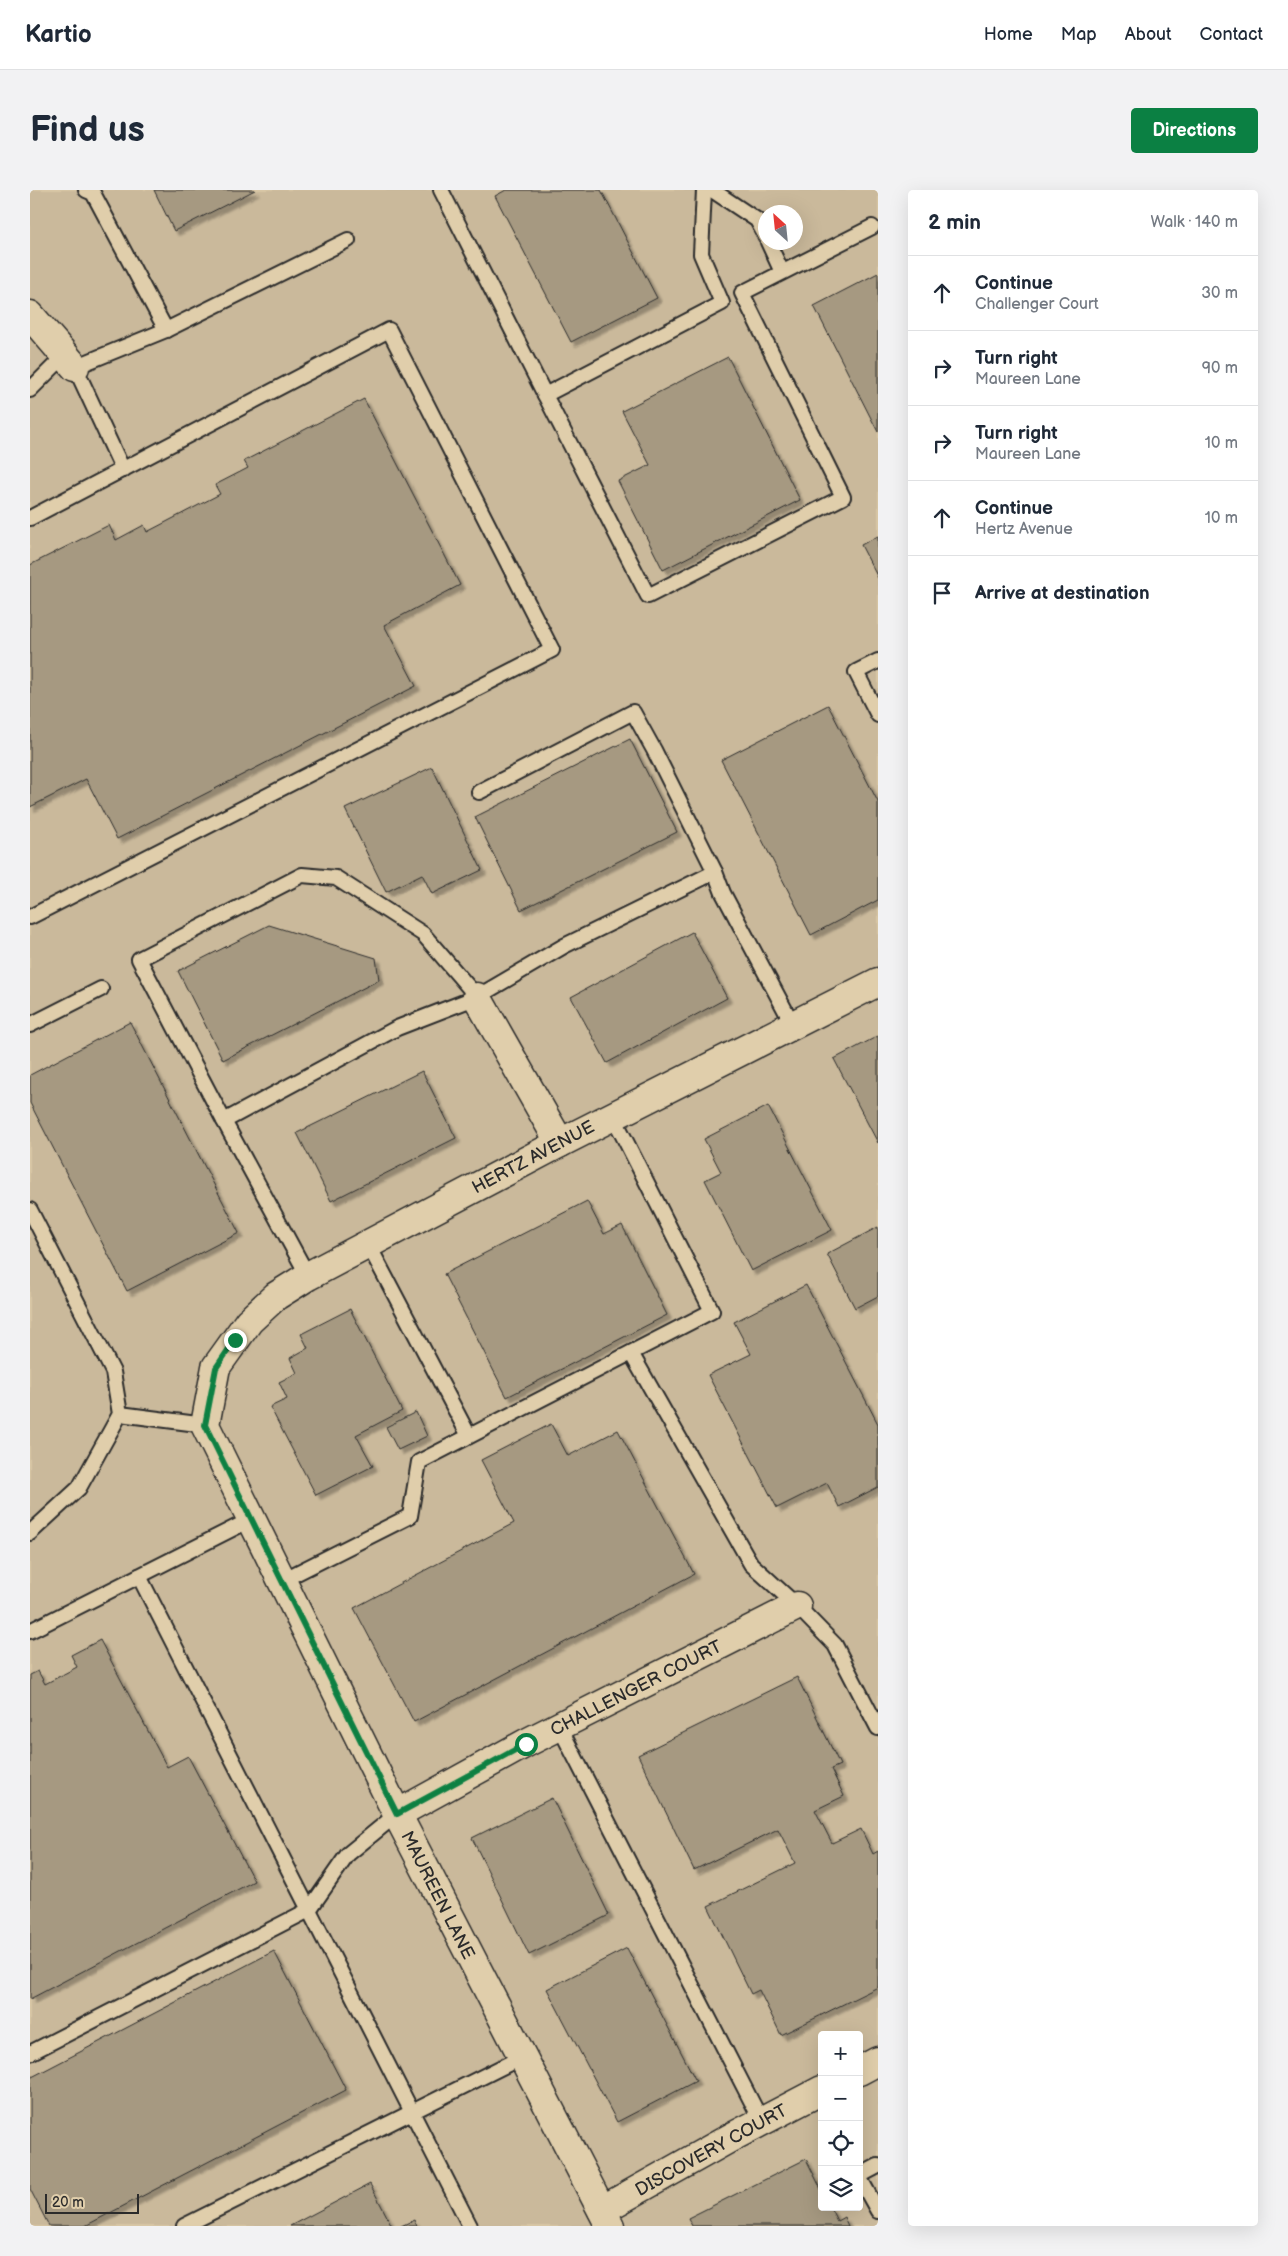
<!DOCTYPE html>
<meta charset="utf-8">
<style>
:root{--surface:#fff;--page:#f2f2f3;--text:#1f2937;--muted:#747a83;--line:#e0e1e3;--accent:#0b8043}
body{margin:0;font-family:"Balsamiq Sans",sans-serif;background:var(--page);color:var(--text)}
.controls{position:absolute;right:15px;bottom:15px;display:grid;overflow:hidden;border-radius:5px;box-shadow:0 5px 20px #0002}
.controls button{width:45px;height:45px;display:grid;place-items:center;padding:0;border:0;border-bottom:1px solid var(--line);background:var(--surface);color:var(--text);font:25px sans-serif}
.compass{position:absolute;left:728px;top:15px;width:45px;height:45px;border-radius:50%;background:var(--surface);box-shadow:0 5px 20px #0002;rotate:333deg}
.scale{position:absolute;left:15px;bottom:12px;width:94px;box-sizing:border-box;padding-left:5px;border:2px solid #2b2b2b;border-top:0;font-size:14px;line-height:18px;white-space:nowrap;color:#2b2b2b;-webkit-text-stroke:4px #e0ceab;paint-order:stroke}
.stop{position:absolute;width:15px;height:15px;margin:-11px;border:4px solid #0b8043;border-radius:50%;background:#fff}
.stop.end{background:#0b8043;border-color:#fff;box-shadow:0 1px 5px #0008}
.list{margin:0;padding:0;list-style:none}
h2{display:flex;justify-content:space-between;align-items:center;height:65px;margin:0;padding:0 20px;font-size:21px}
h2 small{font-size:16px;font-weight:400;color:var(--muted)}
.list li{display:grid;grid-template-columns:32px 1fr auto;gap:15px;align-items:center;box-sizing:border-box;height:75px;padding:0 20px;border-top:1px solid var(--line)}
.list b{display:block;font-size:19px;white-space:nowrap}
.list p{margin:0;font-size:16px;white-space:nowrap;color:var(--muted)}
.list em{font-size:16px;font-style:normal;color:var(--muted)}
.icon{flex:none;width:28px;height:28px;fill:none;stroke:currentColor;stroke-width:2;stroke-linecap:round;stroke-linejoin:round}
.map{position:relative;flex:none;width:848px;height:2036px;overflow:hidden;border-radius:5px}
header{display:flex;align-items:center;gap:30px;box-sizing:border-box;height:70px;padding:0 25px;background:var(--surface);border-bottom:1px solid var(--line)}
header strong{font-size:24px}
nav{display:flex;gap:28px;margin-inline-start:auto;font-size:18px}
.intro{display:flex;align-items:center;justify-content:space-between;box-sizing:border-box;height:120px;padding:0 30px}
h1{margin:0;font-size:35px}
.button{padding:12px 22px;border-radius:5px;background:var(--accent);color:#fff;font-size:18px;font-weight:700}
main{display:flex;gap:30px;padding:0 30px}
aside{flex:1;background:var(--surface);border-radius:5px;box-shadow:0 5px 20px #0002}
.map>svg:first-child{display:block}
.built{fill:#cab99b;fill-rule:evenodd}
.building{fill:#a69981;stroke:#2b2b2b;filter:url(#shadow)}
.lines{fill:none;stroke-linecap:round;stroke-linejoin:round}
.lane-casing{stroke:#2b2b2b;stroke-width:18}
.street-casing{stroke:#2b2b2b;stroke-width:31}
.lane{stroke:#e0ceab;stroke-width:14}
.street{stroke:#e0ceab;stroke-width:28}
.route{stroke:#0b8043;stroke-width:6}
.labels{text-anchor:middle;stroke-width:5;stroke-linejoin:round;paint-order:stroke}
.street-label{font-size:18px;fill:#2b2b2b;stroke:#e0ceab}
</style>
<header>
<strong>Kartio</strong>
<nav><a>Home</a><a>Map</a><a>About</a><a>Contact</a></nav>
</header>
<div class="intro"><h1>Find us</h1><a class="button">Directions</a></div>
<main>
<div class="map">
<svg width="848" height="2036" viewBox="0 0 848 2036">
<defs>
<filter id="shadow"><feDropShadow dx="4.5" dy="4.5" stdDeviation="1" flood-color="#0004"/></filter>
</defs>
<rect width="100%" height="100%" fill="#d9c7a6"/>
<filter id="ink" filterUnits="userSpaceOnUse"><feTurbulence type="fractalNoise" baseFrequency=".02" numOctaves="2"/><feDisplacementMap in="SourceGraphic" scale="10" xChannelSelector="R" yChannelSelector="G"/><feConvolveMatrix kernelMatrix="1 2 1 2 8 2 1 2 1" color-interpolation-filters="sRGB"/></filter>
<g filter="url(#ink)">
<path class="built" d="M0,0h848v2036h-848zM736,22h30v30h-30zM792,1845h37v172h-37z"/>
<g class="building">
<polygon points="124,0 225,0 144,41"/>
<polygon points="476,0 571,0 627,108 541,152 465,6"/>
<polygon points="848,83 848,242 784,116"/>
<polygon points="698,167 770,310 633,380 588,291 620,275 592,221"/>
<polygon points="334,209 430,395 354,435 386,496 87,649 56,589 0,617 0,375 79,335 86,350 114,335 117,342 190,304 185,295 218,278 214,271"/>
<polygon points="848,346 848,388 831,355"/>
<polygon points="798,515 848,612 848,710 781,745 691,570"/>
<polygon points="600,549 647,642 491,720 445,627"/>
<polygon points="402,577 452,680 402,704 392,684 356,702 315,619"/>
<polygon points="239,735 346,768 349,790 193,870 148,781"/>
<polygon points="662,742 697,808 577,873 541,807"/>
<polygon points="100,832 209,1043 97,1101 0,913 0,885"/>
<polygon points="848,846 848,953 804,869"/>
<polygon points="392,881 426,948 301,1011 267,943"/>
<polygon points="738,916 802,1040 721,1081 675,990 691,982 674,949"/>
<polygon points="557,1011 574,1044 592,1035 637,1125 477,1207 414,1084"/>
<polygon points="848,1037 848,1106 825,1118 797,1064"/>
<polygon points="776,1095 848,1234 848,1297 809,1317 797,1293 747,1318 678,1185 721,1164 704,1132"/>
<polygon points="320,1119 372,1221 326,1245 343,1276 286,1305 240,1217 257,1209 249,1192 267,1183 260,1168 278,1158 271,1144"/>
<polygon points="386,1222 397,1246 368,1260 356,1237"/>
<polygon points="521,1234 538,1266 588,1240 664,1384 384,1532 324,1418 484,1333 451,1270"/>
<polygon points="70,1450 137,1577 158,1566 224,1691 0,1809 0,1485 8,1481 15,1494 47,1477 41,1465"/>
<polygon points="767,1487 810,1575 801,1579 814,1606 785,1620 802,1653 831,1639 843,1664 848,1661 848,1797 751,1845 729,1800 721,1804 678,1716 765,1673 748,1639 664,1680 608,1565"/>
<polygon points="522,1608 579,1725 499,1765 442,1648"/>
<polygon points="597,1758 666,1891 587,1932 517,1799"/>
<polygon points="244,1761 316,1900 55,2036 19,2036 0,1999 0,1888"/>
<polygon points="776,1969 792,2001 792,2017 800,2017 807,2031 814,2027 818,2036 662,2036 658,2028"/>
<polygon points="340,1994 362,2036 260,2036"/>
<polygon points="384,2030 387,2036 371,2036"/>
</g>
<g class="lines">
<defs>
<g id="lane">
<polyline points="56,0 63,3 136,140"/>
<polyline points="411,0 515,205"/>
<polyline points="674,0 671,64 692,113 515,205 618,406 813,307 712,103 842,37"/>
<polyline points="682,0 727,30 736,47"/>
<polyline points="738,52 752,82"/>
<polyline points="0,200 35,165"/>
<polyline points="93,280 45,177 136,140 318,50"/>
<polyline points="0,328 359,140 522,460 0,727"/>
<polyline points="848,471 826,482 848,525"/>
<polyline points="449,602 603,522 624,560 685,682"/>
<polyline points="0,835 71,799"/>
<polyline points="194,931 109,769 272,685 306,688 393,744 447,807"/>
<polyline points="0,1020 83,1182 90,1224 49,1298 0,1343"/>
<polyline points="338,1054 439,1246"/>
<polyline points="278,1086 194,931 367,838 447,807 534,756 685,682 693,703 763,835"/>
<polyline points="601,1163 721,1374 767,1416 805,1455 848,1538"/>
<polyline points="90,1224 175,1235"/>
<polyline points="109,1386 440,2036"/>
<polyline points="251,1391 380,1326 389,1272 682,1121 583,926"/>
<polyline points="0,1441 220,1330"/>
<polyline points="529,1536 732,1932"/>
<polyline points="0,1863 279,1720 318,1664 367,1624"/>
<polyline points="829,1986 848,1976"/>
<polyline points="829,1987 848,2021"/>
<polyline points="154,2036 492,1867"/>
</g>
<g id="street">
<polyline points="0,125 45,177"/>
<polyline points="447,807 530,953"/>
<polyline points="367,1624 496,1553 767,1416"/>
<polyline points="829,1881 848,1871"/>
<polyline points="572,2020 702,1947 792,1900"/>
<polyline points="580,2036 367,1624 175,1235 186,1177 219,1131 246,1106 278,1086 530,953 848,792"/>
</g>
</defs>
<use href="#lane" class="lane-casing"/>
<use href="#street" class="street-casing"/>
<use href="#lane" class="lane"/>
<use href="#street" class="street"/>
</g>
</g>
<g class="lines" filter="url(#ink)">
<polyline class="route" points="205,1150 186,1178 175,1235 367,1624 496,1554"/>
</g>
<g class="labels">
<g class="street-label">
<text transform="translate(503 967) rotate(-28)" y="6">HERTZ AVENUE</text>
<text transform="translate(606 1498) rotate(-27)" y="6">CHALLENGER COURT</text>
<text transform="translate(408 1705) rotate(63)" y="6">MAUREEN LANE</text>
<text transform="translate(681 1960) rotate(-29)" y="6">DISCOVERY COURT</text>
</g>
</g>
</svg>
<div class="controls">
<button>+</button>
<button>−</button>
<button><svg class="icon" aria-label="locate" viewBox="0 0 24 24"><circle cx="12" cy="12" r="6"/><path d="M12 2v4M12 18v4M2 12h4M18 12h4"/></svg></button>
<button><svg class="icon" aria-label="layers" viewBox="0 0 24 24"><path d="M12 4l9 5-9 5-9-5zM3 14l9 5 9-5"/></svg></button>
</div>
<svg class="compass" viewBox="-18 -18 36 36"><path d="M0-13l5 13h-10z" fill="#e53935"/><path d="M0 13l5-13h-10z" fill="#747a83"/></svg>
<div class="scale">20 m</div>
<div class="stop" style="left:496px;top:1554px"></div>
<div class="stop end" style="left:205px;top:1150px"></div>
</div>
<aside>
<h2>2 min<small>Walk · 140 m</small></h2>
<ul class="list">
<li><svg class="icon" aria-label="ahead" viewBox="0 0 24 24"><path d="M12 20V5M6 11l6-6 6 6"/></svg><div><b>Continue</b><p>Challenger Court</p></div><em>30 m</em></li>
<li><svg class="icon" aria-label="right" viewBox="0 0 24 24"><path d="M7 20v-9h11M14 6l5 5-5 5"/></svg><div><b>Turn right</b><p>Maureen Lane</p></div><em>90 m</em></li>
<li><svg class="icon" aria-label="right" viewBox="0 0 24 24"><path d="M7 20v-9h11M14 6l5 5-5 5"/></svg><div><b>Turn right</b><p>Maureen Lane</p></div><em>10 m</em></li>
<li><svg class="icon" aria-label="ahead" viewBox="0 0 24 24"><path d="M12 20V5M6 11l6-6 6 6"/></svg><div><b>Continue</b><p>Hertz Avenue</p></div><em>10 m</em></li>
<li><svg class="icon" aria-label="arrive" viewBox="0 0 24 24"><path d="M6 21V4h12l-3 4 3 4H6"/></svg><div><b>Arrive at destination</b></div></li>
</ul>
</aside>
</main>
